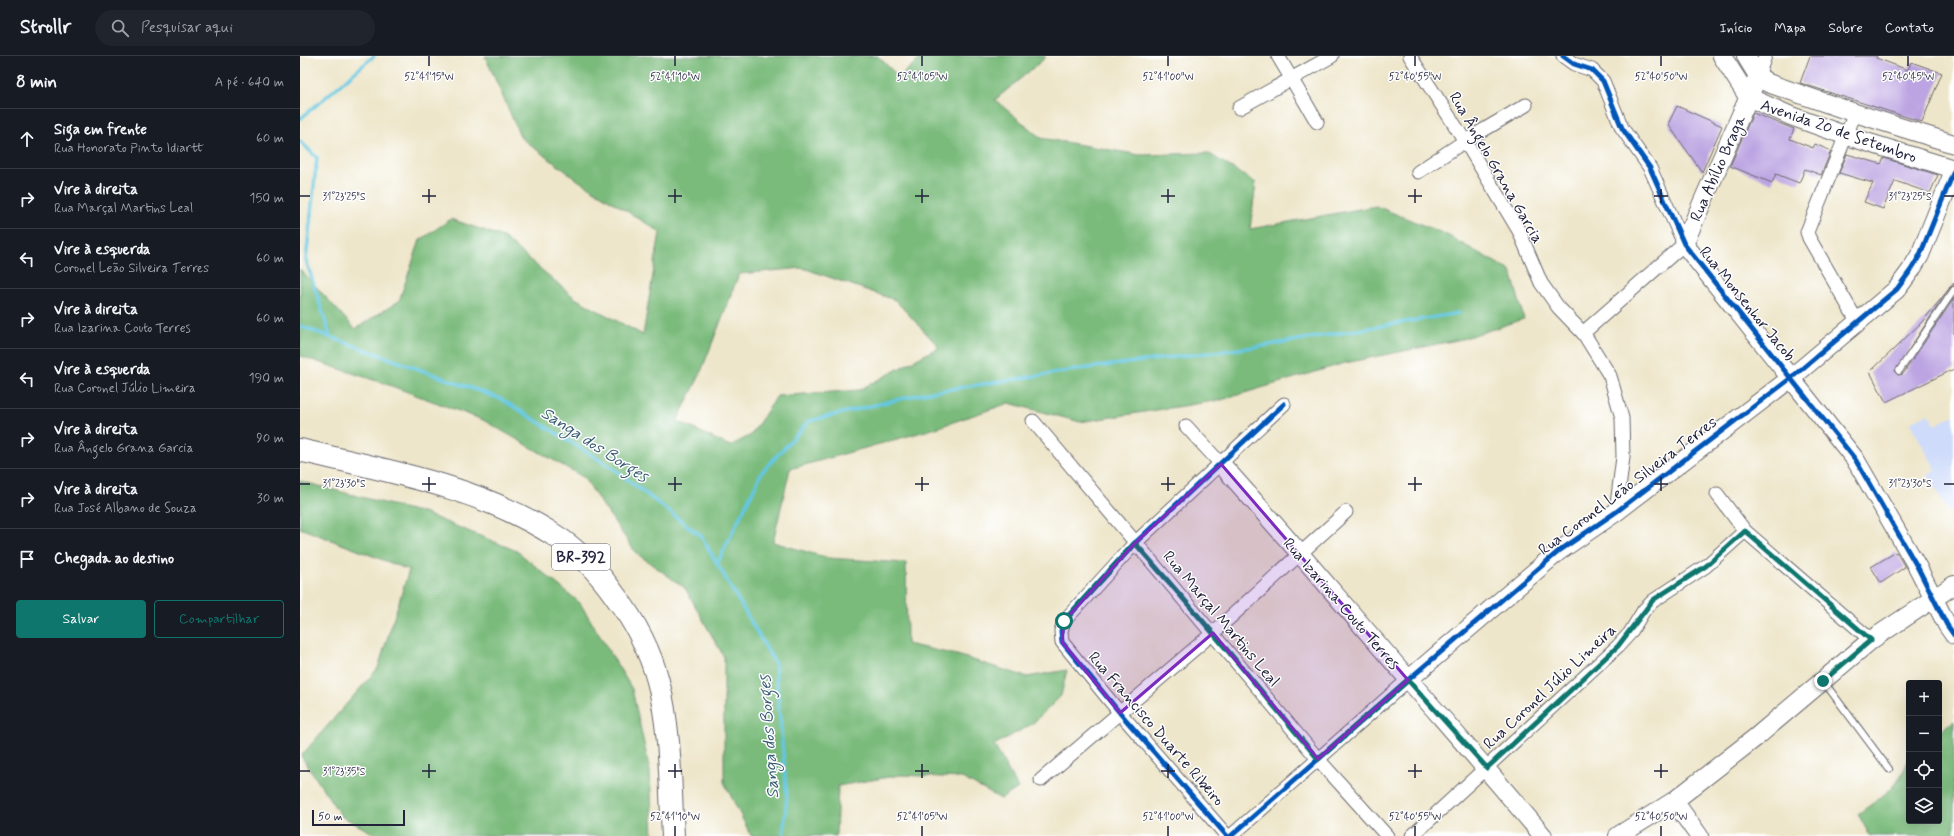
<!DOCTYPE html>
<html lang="pt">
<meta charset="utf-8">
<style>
:root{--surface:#171b24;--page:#20242c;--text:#f1f3f6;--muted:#9ea1a6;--line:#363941;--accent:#0f766e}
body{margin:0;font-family:Mynerve,sans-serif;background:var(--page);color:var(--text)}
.controls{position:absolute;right:12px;bottom:12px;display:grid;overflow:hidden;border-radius:4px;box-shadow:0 4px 16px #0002}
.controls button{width:36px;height:36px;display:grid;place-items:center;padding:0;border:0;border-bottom:1px solid var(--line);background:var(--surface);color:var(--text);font:20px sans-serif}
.scale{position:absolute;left:12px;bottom:10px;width:93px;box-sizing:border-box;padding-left:4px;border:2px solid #22223b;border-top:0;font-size:11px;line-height:14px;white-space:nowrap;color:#22223b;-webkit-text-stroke:3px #fff;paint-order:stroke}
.stop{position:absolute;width:12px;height:12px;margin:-9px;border:3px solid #0f766e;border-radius:50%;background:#fff}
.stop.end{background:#0f766e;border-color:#fff;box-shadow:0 1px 4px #0008}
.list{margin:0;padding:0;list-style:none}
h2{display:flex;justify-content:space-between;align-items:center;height:52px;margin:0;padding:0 16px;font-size:17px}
h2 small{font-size:13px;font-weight:400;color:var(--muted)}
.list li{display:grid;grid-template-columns:26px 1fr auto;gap:12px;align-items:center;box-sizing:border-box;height:60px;padding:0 16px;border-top:1px solid var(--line)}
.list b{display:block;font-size:15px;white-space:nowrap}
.list p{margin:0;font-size:13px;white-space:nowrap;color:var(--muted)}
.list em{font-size:13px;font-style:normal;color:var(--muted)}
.actions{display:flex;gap:8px;padding:12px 16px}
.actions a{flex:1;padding:9px 0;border:1px solid var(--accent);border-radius:4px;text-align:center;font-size:14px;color:var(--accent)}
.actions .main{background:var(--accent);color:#fff}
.icon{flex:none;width:22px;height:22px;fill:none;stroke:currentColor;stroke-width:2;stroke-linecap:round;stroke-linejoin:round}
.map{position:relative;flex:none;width:1654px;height:780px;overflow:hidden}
header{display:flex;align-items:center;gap:24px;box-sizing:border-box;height:56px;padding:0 20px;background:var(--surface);border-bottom:1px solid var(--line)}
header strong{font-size:19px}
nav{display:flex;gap:22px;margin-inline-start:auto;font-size:14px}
.search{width:280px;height:36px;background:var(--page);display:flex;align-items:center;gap:10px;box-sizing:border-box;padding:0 14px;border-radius:22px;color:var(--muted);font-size:15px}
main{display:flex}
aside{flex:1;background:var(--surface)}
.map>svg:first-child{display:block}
.built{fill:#cedbfa}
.forest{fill:#7abb7c;stroke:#4e6e5c;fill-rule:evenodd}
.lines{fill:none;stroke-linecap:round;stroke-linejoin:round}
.stream{stroke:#63c7e1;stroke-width:3.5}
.building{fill:#bca4e2}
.lane-casing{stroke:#69676d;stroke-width:8}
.street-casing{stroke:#69676d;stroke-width:15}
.secondary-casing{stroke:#69676d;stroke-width:20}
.highway-casing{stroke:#69676d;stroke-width:24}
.lane{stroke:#fff;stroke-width:6}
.street{stroke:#fff;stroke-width:13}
.secondary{stroke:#fff;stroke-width:18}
.highway{stroke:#fff;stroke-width:22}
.cycleway-casing{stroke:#fff;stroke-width:8}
.cycleway{stroke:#0057b8;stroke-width:5}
.route{stroke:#0f766e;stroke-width:5}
.marked{fill:#7b2cbf;fill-opacity:0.2;stroke:#7b2cbf;stroke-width:3;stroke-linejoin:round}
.ticks{fill:none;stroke:#22223b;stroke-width:1.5}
.labels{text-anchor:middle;stroke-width:3;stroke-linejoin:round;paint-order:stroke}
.shield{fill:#fff;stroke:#646476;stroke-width:1}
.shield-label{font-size:15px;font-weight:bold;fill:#22223b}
.street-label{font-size:16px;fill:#22223b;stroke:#fff}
.water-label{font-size:17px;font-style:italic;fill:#395c75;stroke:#fff}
.ticks-label{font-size:10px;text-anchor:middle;fill:#22223b;stroke:#fff;stroke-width:3;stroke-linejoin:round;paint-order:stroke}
</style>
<header>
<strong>Strollr</strong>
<div class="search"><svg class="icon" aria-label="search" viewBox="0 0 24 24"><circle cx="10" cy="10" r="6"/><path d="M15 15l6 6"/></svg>Pesquisar aqui</div>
<nav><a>Início</a><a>Mapa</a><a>Sobre</a><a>Contato</a></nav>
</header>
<main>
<aside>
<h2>8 min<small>A pé · 640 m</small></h2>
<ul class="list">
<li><svg class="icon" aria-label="ahead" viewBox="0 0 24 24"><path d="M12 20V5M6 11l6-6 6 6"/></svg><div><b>Siga em frente</b><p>Rua Honorato Pinto Idiartt</p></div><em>60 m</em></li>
<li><svg class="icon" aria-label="right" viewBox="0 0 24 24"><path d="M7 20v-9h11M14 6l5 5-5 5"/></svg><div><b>Vire à direita</b><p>Rua Marçal Martins Leal</p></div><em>150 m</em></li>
<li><svg class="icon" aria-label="left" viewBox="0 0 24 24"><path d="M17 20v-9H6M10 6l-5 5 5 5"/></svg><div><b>Vire à esquerda</b><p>Coronel Leão Silveira Terres</p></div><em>60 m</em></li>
<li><svg class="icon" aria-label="right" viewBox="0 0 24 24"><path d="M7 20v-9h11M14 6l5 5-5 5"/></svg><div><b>Vire à direita</b><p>Rua Izarina Couto Terres</p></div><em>60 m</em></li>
<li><svg class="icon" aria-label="left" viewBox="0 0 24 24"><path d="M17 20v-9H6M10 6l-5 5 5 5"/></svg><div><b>Vire à esquerda</b><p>Rua Coronel Júlio Limeira</p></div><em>190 m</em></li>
<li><svg class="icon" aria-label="right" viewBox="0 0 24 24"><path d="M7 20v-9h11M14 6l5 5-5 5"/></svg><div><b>Vire à direita</b><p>Rua Ângelo Grana Garcia</p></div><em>90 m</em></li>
<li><svg class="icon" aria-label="right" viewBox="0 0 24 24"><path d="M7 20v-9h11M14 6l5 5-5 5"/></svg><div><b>Vire à direita</b><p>Rua José Albano de Souza</p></div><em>30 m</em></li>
<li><svg class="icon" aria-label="arrive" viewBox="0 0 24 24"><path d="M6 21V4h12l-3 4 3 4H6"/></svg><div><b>Chegada ao destino</b></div></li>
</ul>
<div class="actions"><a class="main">Salvar</a><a>Compartilhar</a></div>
</aside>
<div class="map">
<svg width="1654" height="780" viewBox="0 0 1654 780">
<rect width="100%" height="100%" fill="#fff"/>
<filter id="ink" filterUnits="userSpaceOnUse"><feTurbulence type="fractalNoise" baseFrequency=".025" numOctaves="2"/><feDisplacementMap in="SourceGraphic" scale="8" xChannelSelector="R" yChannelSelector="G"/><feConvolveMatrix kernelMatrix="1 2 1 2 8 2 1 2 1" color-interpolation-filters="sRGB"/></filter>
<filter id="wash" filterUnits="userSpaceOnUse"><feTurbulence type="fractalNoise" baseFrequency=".012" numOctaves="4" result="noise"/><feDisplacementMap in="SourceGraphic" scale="16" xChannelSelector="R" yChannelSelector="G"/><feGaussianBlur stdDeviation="0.9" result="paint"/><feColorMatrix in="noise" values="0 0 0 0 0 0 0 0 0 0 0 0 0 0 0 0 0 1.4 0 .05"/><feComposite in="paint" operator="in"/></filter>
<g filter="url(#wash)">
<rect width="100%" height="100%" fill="#eee6ca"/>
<polygon class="built" points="1628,357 1635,369 1654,359 1654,454 1649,457 1628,419 1636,414 1610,367"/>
<g class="forest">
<path d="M185,0h393l21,21 24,-21h122v2l-50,42 46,38 99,17 68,-2 48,30 -6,46 126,-23 69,28 66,37 13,48 -62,20 -117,24 -124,37 -141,22 -71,-19 -76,26 -143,40 -17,73 55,16 78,5 1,81 50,11 70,22 40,-7 -6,26 -29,28 -38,21 24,43 -17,11 -39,-21 -62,-3 -62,11 -2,50h-85l-27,-54v-125l-39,-69 -49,-35 -53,-76 -100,-57 -97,-36 -86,-28v-87l55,60 44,-28 21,-61 31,-21 52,18 72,61 68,37 17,-103 -81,-51 -58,-43zM503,212l92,32 44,47 -80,43 -82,6 -26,39 -21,11 -53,-25 22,-44 40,-103z"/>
<polygon points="0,425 126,458 217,495 280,547 332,633 350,715 353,780 78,780 41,760 1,700 78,612 109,514 0,472"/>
<path d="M1654,665v115h-84l-12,-22c24,-18 42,-27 51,-57v64h30v-89z"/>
</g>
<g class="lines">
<g class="stream">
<polyline points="0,63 74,0"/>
<polyline points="0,85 17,102 6,204 30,280"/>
<polyline points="0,270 201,343 311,411 401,480 475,607 487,741 483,780"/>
<polyline points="417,508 462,416 509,365 625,337 788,312 962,290 1159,257"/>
</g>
</g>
<g id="blocks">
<g class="building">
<polygon points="1510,0 1577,0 1576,2 1608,14 1611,6 1642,17 1622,66 1500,27"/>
<polygon points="1377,50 1422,70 1402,116 1370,71 1369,66"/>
<polygon points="1453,57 1494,73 1490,83 1513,92 1515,88 1531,95 1521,119 1505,113 1499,127 1476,118 1472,127 1430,110"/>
<polygon points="1547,98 1581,108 1584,102 1638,119 1630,137 1595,125 1583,153 1564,146 1573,127 1539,117"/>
<polygon points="1654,227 1654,230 1650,231 1595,315 1598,319 1603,318 1654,242 1654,313 1586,346 1570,316 1622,266"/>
<polygon points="1596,496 1605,511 1581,527 1571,511"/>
</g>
</g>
</g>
<g filter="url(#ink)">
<use href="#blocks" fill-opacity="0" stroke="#69676d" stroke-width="1"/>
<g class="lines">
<defs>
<g id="lane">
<polyline points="1599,315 1654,234"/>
<polyline points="1524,626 1589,713"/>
</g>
<g id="street">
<polyline points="978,0 1017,66"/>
<polyline points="1110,0 1165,85 1219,175 1241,227 1258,251 1284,278 1310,320 1322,362 1323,401 1316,456"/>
<polyline points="1263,0 1274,8 1292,14 1303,25 1322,72 1350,112 1384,188 1283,277"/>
<polyline points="1458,20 1465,0"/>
<polyline points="939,52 1032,0"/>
<polyline points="1555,57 1507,176 1509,182 1557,265"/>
<polyline points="1118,116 1165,85 1226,49"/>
<polyline points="733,365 1018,703 1087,780"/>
<polyline points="886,370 921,408"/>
<polyline points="1417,438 1445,475 1571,584"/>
<polyline points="741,724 913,577 1046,456"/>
<polyline points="927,780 820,657 762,586 761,575 764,565 835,487 984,348"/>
<polyline points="931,780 1108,624"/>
<polyline points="1112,780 1318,590 1330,577 1344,554 1353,545 1406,510 1445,475"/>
</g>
<g id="secondary">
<polyline points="1422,0 1448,41 1491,60 1547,80 1654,113"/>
<polyline points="1446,0 1458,20 1468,27 1555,57 1654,88"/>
<polyline points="1458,20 1384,188 1555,403 1618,512 1647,569 1654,579"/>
<path d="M921,408c64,71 125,144 188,216 45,52 90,103 134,156"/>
<polyline points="1108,624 1259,495 1316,456 1491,322 1597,233 1611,214 1620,199 1654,115"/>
<polyline points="1374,745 1399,780"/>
<polyline points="1318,780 1374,745 1455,682 1571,584 1654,529"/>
</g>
<path id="highway" d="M0,394c86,21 178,36 254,85 24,15 46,39 62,62 19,25 34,54 42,84 13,50 12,104 15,155"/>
</defs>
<use href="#lane" class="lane-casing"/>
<use href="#street" class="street-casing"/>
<use href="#secondary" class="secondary-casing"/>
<use href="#highway" class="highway-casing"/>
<use href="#lane" class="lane"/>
<use href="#street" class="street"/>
<use href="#secondary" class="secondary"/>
<use href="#highway" class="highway"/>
<defs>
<g id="cycleway">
<polyline points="1263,0 1274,8 1292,14 1303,25 1322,72 1350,112 1384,188 1555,403 1618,512 1647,569 1654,579"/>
<polyline points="927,780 820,657 762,586 761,575 764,565 835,487 984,348"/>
<polyline points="931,780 1108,624 1259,495 1316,456 1491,322 1597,233 1611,214 1620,199 1654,115"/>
</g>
</defs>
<use href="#cycleway" class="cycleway-casing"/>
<use href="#cycleway" class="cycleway"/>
</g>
</g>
<g class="lines" filter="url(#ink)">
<polyline class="route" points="764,565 835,487 913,577 1018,703 1108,624 1187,712 1318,590 1353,544 1406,510 1445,475 1571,584 1523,625"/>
</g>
<path class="marked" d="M921,408l187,216 -90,79 -105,-126 -93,80 -58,-71 2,-21 71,-78z"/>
<path class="ticks" d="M129,0v10M375,0v10M622,0v10M868,0v10M1115,0v10M1361,0v10M1608,0v10M129,133v14M375,133v14M622,133v14M868,133v14M1115,133v14M1361,133v14M0,140h10M122,140h14M368,140h14M615,140h14M861,140h14M1108,140h14M1354,140h14M1644,140h10M129,421v14M375,421v14M622,421v14M868,421v14M1115,421v14M1361,421v14M0,428h10M122,428h14M368,428h14M615,428h14M861,428h14M1108,428h14M1354,428h14M1644,428h10M129,708v14M375,708v14M622,708v14M868,708v14M1115,708v14M1361,708v14M0,715h10M122,715h14M368,715h14M615,715h14M861,715h14M1108,715h14M1354,715h14M375,770v10M622,770v10M868,770v10M1115,770v10M1361,770v10"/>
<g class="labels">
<rect class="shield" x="252" y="488" width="58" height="26" rx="3"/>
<g class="shield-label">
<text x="281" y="506">BR-392</text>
</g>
<g class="street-label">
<text transform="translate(1539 74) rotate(19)" y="6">Avenida 20 de Setembro</text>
<text transform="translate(1197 111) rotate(60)" y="6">Rua Ângelo Grana Garcia</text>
<text transform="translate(1417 112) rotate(-66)" y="6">Rua Abílio Braga</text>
<text transform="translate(1448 247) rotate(51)" y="6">Rua Monsenhor Jacob</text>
<text transform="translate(1327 429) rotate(-37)" y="6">Rua Coronel Leão Silveira Terres</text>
<text transform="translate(1042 547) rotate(49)" y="6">Rua Izarina Couto Terres</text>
<text transform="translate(922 562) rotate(50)" y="6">Rua Marçal Martins Leal</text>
<text transform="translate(1249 630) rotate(-43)" y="6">Rua Coronel Júlio Limeira</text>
<text transform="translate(857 672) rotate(49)" y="6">Rua Francisco Duarte Ribeiro</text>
</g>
<g class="water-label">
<text transform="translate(295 388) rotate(33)" y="6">Sanga dos Borges</text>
<text transform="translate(468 681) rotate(-94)" y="6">Sanga dos Borges</text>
</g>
</g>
<g class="ticks-label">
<text x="129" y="24">52°41'15"W</text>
<text x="375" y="24">52°41'10"W</text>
<text x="622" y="24">52°41'05"W</text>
<text x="868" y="24">52°41'00"W</text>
<text x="1115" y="24">52°40'55"W</text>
<text x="1361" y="24">52°40'50"W</text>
<text x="1608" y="24">52°40'45"W</text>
<text x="44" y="144">31°23'25"S</text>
<text x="1610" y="144">31°23'25"S</text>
<text x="44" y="431">31°23'30"S</text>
<text x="1610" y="431">31°23'30"S</text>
<text x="44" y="719">31°23'35"S</text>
<text x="375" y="764">52°41'10"W</text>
<text x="622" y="764">52°41'05"W</text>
<text x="868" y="764">52°41'00"W</text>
<text x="1115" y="764">52°40'55"W</text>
<text x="1361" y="764">52°40'50"W</text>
</g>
</svg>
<div class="controls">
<button>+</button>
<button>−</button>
<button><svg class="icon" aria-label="locate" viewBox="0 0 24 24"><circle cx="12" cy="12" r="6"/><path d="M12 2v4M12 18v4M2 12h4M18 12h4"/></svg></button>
<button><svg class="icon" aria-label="layers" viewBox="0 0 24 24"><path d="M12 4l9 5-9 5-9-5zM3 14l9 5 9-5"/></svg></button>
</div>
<div class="scale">50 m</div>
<div class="stop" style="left:764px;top:565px"></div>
<div class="stop end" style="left:1523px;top:625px"></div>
</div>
</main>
